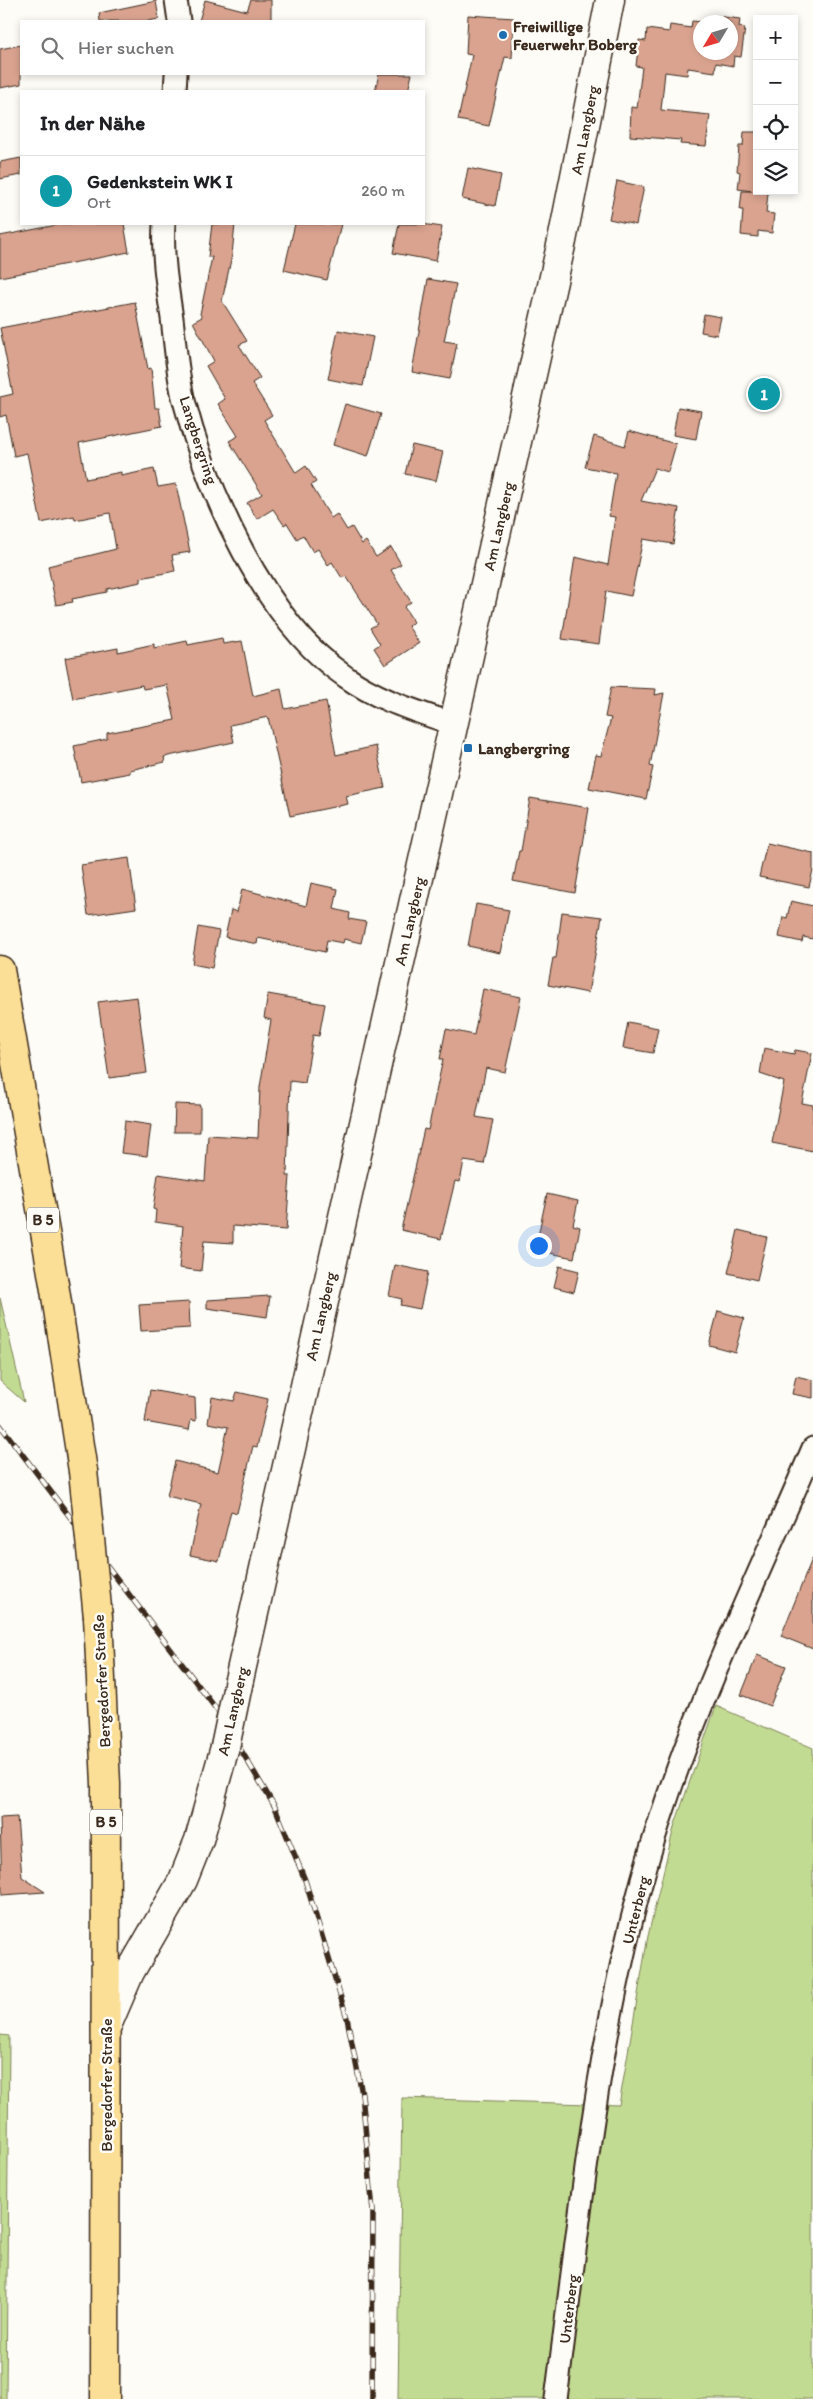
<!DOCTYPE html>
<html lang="de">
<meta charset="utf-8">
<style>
:root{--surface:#fff;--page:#f6f6f6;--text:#202124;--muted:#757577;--line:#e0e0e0;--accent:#1f6fb2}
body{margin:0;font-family:Itim,sans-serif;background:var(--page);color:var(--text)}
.controls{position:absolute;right:15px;top:15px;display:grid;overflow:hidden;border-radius:0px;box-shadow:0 2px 8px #0003}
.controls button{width:45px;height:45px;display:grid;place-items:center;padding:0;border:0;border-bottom:1px solid var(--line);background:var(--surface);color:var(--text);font:25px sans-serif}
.compass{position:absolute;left:693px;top:15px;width:45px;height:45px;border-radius:50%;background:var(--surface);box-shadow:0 2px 8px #0003;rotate:232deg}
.you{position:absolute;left:538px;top:1245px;width:18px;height:18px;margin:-12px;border:4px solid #fff;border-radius:50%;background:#1a73e8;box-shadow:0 0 0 8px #1a73e833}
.badge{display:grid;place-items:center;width:32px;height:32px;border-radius:50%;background:var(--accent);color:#fff;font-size:16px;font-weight:700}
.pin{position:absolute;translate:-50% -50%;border:2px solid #fff;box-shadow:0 1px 5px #0006}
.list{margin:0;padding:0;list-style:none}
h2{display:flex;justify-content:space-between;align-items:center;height:65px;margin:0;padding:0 20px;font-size:21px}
h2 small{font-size:16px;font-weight:400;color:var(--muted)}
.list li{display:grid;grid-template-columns:32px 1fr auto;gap:15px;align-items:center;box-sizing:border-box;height:70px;padding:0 20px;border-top:1px solid var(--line)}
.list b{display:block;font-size:19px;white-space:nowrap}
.list p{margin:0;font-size:16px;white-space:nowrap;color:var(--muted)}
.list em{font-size:16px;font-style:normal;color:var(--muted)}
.icon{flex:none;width:28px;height:28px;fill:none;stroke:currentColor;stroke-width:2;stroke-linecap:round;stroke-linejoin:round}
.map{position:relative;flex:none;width:813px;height:2399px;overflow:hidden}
.search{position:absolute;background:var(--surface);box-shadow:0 2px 8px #0003;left:20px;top:20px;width:405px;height:55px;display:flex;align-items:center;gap:12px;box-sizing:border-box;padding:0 18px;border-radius:0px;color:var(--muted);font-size:19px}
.panel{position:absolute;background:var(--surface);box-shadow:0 2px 8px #0003;left:20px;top:90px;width:405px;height:135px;border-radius:0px}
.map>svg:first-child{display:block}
.green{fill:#c2db92;stroke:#7e8258}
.building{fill:#d9a38f;stroke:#3b2a1e}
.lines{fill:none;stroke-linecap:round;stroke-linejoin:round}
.street-casing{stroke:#3b2a1e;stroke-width:25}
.secondary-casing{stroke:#3b2a1e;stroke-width:31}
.primary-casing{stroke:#3b2a1e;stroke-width:31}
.street{stroke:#fdfcf7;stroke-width:21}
.secondary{stroke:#fdfcf7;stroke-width:28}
.primary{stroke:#fbdf96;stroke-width:28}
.rail-casing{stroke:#3b2a1e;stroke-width:5.5}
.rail{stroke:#fdfcf7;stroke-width:4;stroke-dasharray:11;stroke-linecap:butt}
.secondary-bridge-casing{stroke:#3b2a1e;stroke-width:31;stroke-linecap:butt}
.primary-bridge-casing{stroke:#3b2a1e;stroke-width:31;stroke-linecap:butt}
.secondary-bridge{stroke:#fdfcf7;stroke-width:28}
.primary-bridge{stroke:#fbdf96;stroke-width:28}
.poi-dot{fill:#1f6fb2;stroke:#fdfcf7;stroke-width:2}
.labels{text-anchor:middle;stroke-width:5;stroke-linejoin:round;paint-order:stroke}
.shield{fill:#fdfcf7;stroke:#75695f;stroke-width:1}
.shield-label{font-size:15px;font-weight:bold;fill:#3b2a1e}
.poi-label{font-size:16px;font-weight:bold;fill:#3b2a1e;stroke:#fdfcf7;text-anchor:start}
.street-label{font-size:16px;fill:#3b2a1e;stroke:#fdfcf7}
</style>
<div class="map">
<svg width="813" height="2399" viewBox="0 0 813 2399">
<rect width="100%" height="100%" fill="#fdfcf7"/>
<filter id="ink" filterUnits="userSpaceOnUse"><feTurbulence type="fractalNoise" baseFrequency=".02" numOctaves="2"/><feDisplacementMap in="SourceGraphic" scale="10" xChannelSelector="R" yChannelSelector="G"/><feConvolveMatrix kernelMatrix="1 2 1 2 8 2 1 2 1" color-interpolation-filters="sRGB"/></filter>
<g filter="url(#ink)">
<g class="green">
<polygon points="0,1298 24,1402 0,1381"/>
<polygon points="716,1706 813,1748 813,2399 398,2399 402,2098 619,2105 648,1936 674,1827"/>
<polygon points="0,2035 9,2036 6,2399 0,2399"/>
</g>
<g class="building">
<polygon points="205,0 247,11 251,0 271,0 271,21 199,21"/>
<polygon points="156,1 159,19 148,21 100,21 99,13"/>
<polygon points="468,15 514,18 512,58 505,57 489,126 458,120 472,55 466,54"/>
<polygon points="716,16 740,19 739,27 745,28 741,57 734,56 733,66 716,63 715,72 688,68 687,75 665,72 661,110 710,115 706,146 680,144 681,140 630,136 631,107 637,108 642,67 636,66 639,40 646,41 647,29 669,32 670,25 691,28 692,21 703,22 700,22 700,52 730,52 730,22 716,22"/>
<polygon points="21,45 21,84 0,88 0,49"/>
<polygon points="379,74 412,74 408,91 375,91"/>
<polygon points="744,132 757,132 757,191 768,193 766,213 774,214 772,233 758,231 758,237 741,235 743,210 740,210 742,191 752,191 738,189 740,172 737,171 739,146 743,146"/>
<polygon points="21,158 21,175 0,179 0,162"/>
<polygon points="468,168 501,175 495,206 462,199"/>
<polygon points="617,181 644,187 636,225 609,219"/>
<polygon points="62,224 124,224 129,252 0,277 0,236"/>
<polygon points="212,224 235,224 232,255 222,301 247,341 239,345 260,378 252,383 272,415 264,420 296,473 306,466 316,482 311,485 331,518 337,514 347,530 352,527 362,544 366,541 376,557 391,547 401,564 391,570 411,602 404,607 414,622 408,626 419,643 385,665 374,648 380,644 370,628 377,624 346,576 342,578 332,562 328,565 318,549 313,552 303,535 297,539 287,523 284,525 273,509 257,519 247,503 262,494 229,441 238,436 218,404 225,399 206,366 214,361 193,322 202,317 200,314 212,257 208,257"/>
<polygon points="295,224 341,224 327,280 284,270"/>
<polygon points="399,224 422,224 442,227 436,261 393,253"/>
<polygon points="428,279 456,284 444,341 457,343 450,379 412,372"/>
<polygon points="135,302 148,369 151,368 155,408 159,408 162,426 79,443 86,479 121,472 121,476 154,469 158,487 176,484 190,552 172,555 175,571 141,578 141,582 107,589 107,592 72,599 73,602 56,605 48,566 116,549 110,513 75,520 74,516 41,523 27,453 14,456 6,415 0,417 0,397 13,394 0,328"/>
<polygon points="704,314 721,317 717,335 701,332"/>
<polygon points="338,330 373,337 363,386 328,379"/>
<polygon points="345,404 381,414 368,456 333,445"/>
<polygon points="678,407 701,411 696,439 673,435"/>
<polygon points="629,431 676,444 668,472 655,468 641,501 679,508 673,544 643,539 631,596 606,591 599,644 562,639 575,557 608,565 615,517 609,516 616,473 585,467 594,436 625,446"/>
<polygon points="412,445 443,452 436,481 405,474"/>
<polygon points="222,638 223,644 242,641 253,696 281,689 285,709 326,701 336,755 376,746 385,788 346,796 348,804 290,816 268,717 230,725 234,742 164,757 165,762 130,770 130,773 81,782 74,746 107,739 107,733 175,720 167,685 143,689 142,685 73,699 65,658 118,648 118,652 154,644 154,648 187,641 188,645"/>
<polygon points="611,687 656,689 655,695 664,693 650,766 653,767 646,799 589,788 596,755 601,756 611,718 605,717"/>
<polygon points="530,798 589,808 575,893 513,881 519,851 521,851"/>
<polygon points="767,843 813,853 813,870 809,887 759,877"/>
<polygon points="129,858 136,908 88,915 81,865"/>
<polygon points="311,883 338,889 334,909 350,913 349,919 366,922 361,943 344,939 343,943 327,940 325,952 258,938 257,944 225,937 231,910 237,912 242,889 306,906"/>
<polygon points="791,901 813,906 813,939 803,937 802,942 779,937 783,917 787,918"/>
<polygon points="476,904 509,910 500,953 468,946"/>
<polygon points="562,912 602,917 588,993 548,985 553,958 556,958"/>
<polygon points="198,927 219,931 212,968 192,964"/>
<polygon points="483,989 521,997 505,1072 486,1068 476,1117 493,1120 484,1164 464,1161 460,1182 455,1181 441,1239 401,1230 424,1129 428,1130 443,1059 440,1059 446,1029 474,1035"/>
<polygon points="268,994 325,1004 319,1036 313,1035 305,1083 290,1081 287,1176 290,1176 286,1230 233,1226 233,1243 204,1241 201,1271 179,1268 183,1226 155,1222 156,1210 153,1209 158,1174 205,1181 208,1135 258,1138 260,1087 271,1020 264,1018"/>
<polygon points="137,997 147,1073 109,1078 98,1002"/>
<polygon points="628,1022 658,1028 653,1053 623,1048"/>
<polygon points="764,1048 794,1054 795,1050 812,1053 802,1103 813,1105 813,1151 772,1143 784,1082 760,1074"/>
<polygon points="175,1104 200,1105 200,1132 174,1132"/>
<polygon points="125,1121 151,1125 147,1156 121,1153"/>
<polygon points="547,1194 578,1201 573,1225 580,1227 574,1258 535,1250"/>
<polygon points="738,1230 767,1237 757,1280 728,1273"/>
<polygon points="395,1265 428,1272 420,1309 400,1305 402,1299 389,1296"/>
<polygon points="559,1266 579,1271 574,1292 554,1287"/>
<polygon points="270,1296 267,1317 207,1308 207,1300"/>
<polygon points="189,1302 190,1328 141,1331 139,1305"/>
<polygon points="718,1311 744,1318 735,1352 709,1345"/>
<polygon points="796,1376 813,1380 813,1398 792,1394"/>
<polygon points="150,1390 195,1398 196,1421 191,1420 189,1430 145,1422"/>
<polygon points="237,1392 268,1399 257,1447 253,1446 237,1513 231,1511 219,1561 190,1555 201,1504 167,1496 175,1461 218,1472 228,1427 208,1423 212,1397 234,1401"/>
<polygon points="812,1559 813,1559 813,1649 781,1636"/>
<polygon points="757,1655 786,1666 770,1706 741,1695"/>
<polygon points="17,1817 22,1877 45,1892 2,1895 0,1818"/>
</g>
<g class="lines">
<defs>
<g id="street">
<polyline points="176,0 179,21"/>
<polyline points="175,91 176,74"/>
<path d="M164,224c-2,32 3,62 8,94 3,26 5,53 11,79 24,93 81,224 163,280 32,23 70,34 107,47"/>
<path d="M556,2399c24,-181 41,-364 92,-540 41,-142 107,-275 165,-411"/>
</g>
<g id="secondary">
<polyline points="239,1680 562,241 610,0"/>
<polyline points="106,2028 130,1972 183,1880 199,1840 225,1747"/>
</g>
<g id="primary">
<polyline points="0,970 55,1290 83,1471"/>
<polyline points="98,1617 106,1784 105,2399"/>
</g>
</defs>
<use href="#street" class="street-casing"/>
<use href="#secondary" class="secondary-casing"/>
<use href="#primary" class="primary-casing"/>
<use href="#street" class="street"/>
<use href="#secondary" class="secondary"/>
<use href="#primary" class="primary"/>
<defs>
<polyline id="rail" points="0,1425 217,1710 275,1807 305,1880 347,2018 362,2094 373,2211 372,2399"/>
</defs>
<use href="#rail" class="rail-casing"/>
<use href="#rail" class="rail"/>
<defs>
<polyline id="secondary-bridge" points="225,1747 239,1680"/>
<polyline id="primary-bridge" points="83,1471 98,1617"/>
</defs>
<use href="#secondary-bridge" class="secondary-bridge-casing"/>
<use href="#primary-bridge" class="primary-bridge-casing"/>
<use href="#secondary-bridge" class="secondary-bridge"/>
<use href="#primary-bridge" class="primary-bridge"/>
</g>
</g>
<g class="poi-dot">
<circle cx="503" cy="35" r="5"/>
<rect x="463" y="743" width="10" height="10" rx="2.5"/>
</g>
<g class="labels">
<g class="shield">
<rect x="27" y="1207.5" width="32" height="25" rx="4"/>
<rect x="90" y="1809.5" width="32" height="25" rx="4"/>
</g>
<g class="shield-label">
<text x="43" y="1225">B 5</text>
<text x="106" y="1827">B 5</text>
</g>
<g class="poi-label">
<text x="513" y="32">Freiwillige<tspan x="513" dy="18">Feuerwehr Boberg</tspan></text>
<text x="478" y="754">Langbergring</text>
</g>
<g class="street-label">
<text transform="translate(584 130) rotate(-79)" y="6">Am Langberg</text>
<text transform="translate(199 440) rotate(72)" y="6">Langbergring</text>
<text transform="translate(498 526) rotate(-77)" y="6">Am Langberg</text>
<text transform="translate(409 921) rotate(-77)" y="6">Am Langberg</text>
<text transform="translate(320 1316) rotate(-77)" y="6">Am Langberg</text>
<text transform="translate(101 1681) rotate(-93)" y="6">Bergedorfer Straße</text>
<text transform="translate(232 1711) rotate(-77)" y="6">Am Langberg</text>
<text transform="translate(635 1910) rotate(-76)" y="6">Unterberg</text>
<text transform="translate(106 2085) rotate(-90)" y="6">Bergedorfer Straße</text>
<text transform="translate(568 2309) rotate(-83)" y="6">Unterberg</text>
</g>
</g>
</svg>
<div class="controls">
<button>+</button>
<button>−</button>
<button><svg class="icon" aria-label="locate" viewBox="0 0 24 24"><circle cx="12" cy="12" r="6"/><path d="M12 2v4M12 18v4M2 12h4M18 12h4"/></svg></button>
<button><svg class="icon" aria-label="layers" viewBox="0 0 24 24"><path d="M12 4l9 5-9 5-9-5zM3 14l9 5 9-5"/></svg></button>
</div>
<svg class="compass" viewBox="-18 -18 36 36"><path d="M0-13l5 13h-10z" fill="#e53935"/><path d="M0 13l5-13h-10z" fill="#757577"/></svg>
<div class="you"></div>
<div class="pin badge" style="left:764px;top:394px;background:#0f9aa8">1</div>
<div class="search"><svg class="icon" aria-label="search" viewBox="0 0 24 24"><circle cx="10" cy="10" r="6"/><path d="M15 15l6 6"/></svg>Hier suchen</div>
<section class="panel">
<h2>In der Nähe<small></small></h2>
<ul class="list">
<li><span class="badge" style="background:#0f9aa8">1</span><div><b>Gedenkstein WK I</b><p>Ort</p></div><em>260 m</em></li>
</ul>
</section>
</div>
